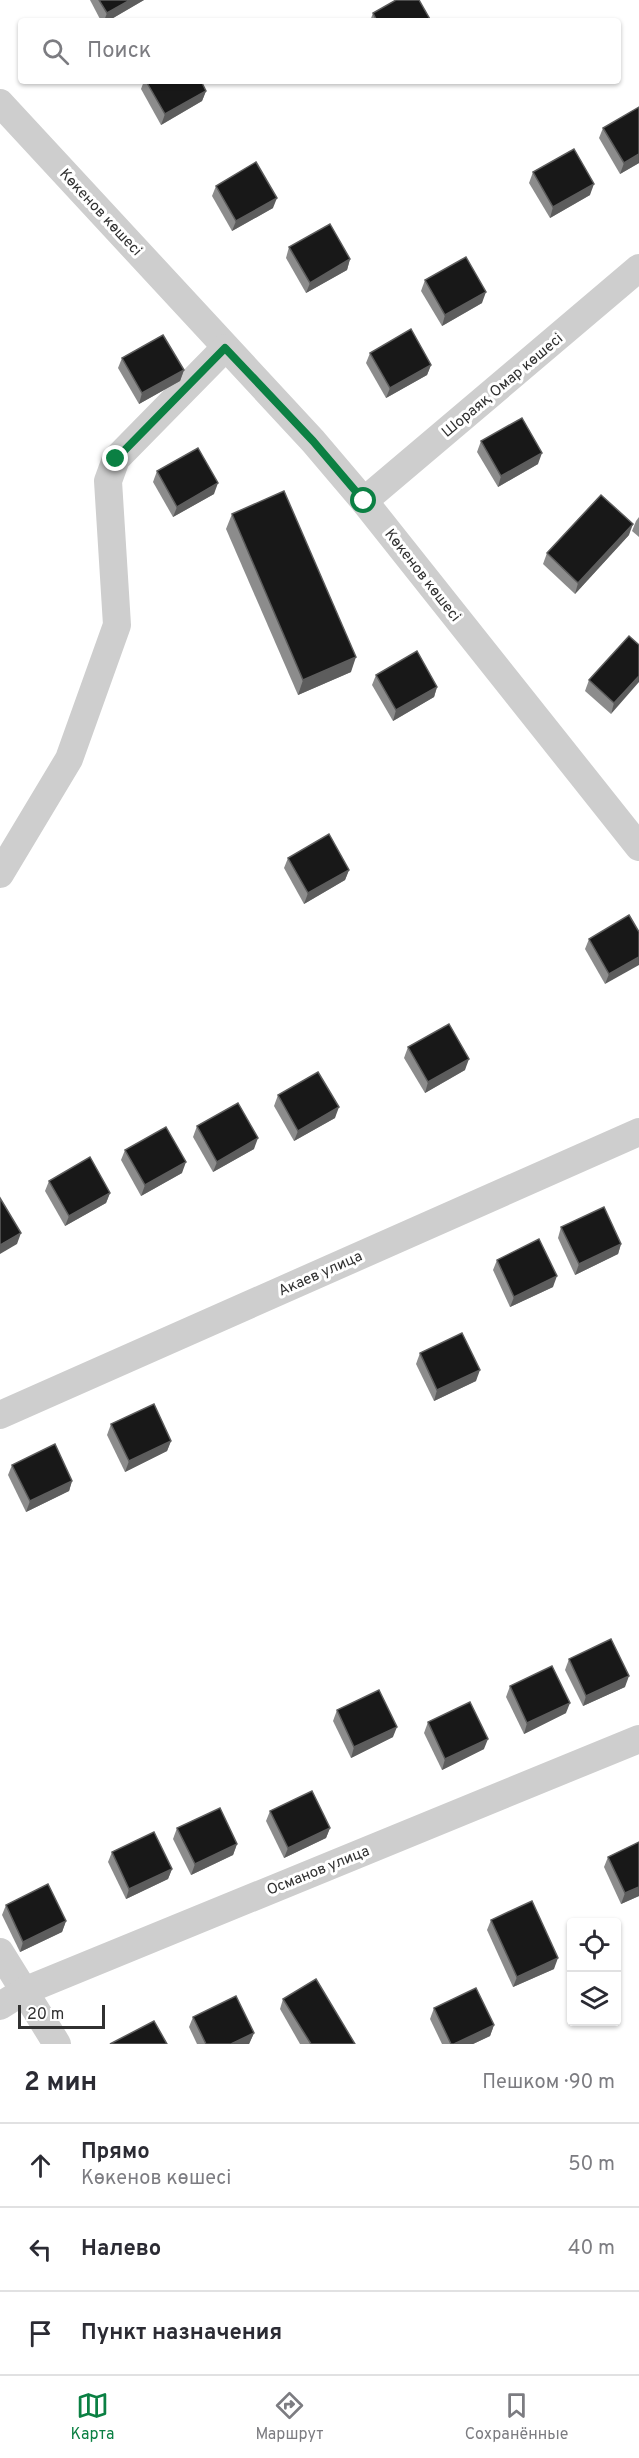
<!DOCTYPE html>
<html lang="ru">
<meta charset="utf-8">
<style>
:root{--surface:#fff;--page:#f7f7f7;--text:#2b2b33;--muted:#7c7c81;--line:#e1e1e2;--accent:#0b8043}
body{margin:0;font-family:Overpass,sans-serif;background:var(--page);color:var(--text)}
.controls{position:absolute;right:18px;bottom:18px;display:grid;overflow:hidden;border-radius:6px;box-shadow:0 2px 4px #0004}
.controls button{width:54px;height:54px;display:grid;place-items:center;padding:0;border:0;border-bottom:2px solid var(--line);background:var(--surface);color:var(--text);font:30px sans-serif}
.scale{position:absolute;left:18px;bottom:15px;width:87px;box-sizing:border-box;padding-left:6px;border:3px solid #313131;border-top:0;font-size:16px;line-height:21px;white-space:nowrap;color:#313131;-webkit-text-stroke:4px #fff;paint-order:stroke}
.stop{position:absolute;width:18px;height:18px;margin:-14px;border:4px solid #0b8043;border-radius:50%;background:#fff}
.stop.end{background:#0b8043;border-color:#fff;box-shadow:0 2px 6px #0008}
.list{margin:0;padding:0;list-style:none}
h2{display:flex;justify-content:space-between;align-items:center;height:78px;margin:0;padding:0 24px;font-size:26px}
h2 small{font-size:20px;font-weight:400;color:var(--muted)}
.list li{display:grid;grid-template-columns:39px 1fr auto;gap:18px;align-items:center;box-sizing:border-box;height:84px;padding:0 24px;border-top:2px solid var(--line)}
.list b{display:block;font-size:22px;white-space:nowrap}
.list p{margin:0;font-size:20px;white-space:nowrap;color:var(--muted)}
.list em{font-size:20px;font-style:normal;color:var(--muted)}
.icon{flex:none;width:33px;height:33px;fill:none;stroke:currentColor;stroke-width:2;stroke-linecap:round;stroke-linejoin:round}
.map{position:relative;flex:none;width:639px;height:2044px;overflow:hidden}
.search{position:absolute;background:var(--surface);box-shadow:0 2px 4px #0004;left:18px;right:18px;top:18px;height:66px;display:flex;align-items:center;gap:15px;box-sizing:border-box;padding:0 21px;border-radius:6px;color:var(--muted);font-size:22px}
.sheet{height:330px;background:var(--surface)}
nav{display:flex;justify-content:space-around;align-items:center;box-sizing:border-box;height:84px;border-top:2px solid var(--line);background:var(--surface);font-size:16px;color:var(--muted)}
nav a{display:grid;justify-items:center;gap:3px}
nav .on{color:var(--accent)}
.map>svg:first-child{display:block}
.lines{fill:none;stroke-linecap:round;stroke-linejoin:round}
.minor{stroke:#cecece;stroke-width:28}
.wall{fill:#8c8c8c}
.shaded-wall{fill:#5d5d5d}
.building{fill:#181818;stroke:#5d5d5d;stroke-width:1.5}
.route{stroke:#0b8043;stroke-width:8}
.labels{text-anchor:middle;stroke-width:6;stroke-linejoin:round;paint-order:stroke}
.street-label{font-size:15px;fill:#313131;stroke:#fff}
</style>
<div class="map">
<svg width="639" height="2044" viewBox="0 0 639 2044">
<rect width="100%" height="100%" fill="#fff"/>
<g class="lines">
<g class="minor">
<polyline points="0,103 313,441 364,501 639,847"/>
<polyline points="364,501 639,268"/>
<polyline points="0,874 69,759 117,625 108,481 116,459 225,348"/>
<polyline points="0,1415 639,1132"/>
<polyline points="0,1952 57,2044"/>
<polyline points="0,2006 24,1991 639,1739"/>
</g>
</g>
<g class="wall">
<polygon points="90,0 144,0 108,21 101,21"/>
<polygon points="373,13 431,21 370,21"/>
<polygon points="144,81 201,81 206,91 202,101 161,125 141,89"/>
<polygon points="603,128 639,163 620,174 599,138"/>
<polygon points="533,172 590,195 550,218 529,183"/>
<polygon points="216,186 273,208 232,231 212,196"/>
<polygon points="289,247 350,259 347,270 306,293 286,258"/>
<polygon points="425,280 482,303 442,326 421,291"/>
<polygon points="370,353 431,365 427,375 386,398 366,363"/>
<polygon points="122,358 184,370 180,381 139,404 118,368"/>
<polygon points="481,441 538,464 498,487 477,452"/>
<polygon points="157,471 214,494 173,517 153,482"/>
<polygon points="232,514 351,672 298,695 226,529"/>
<polygon points="639,517 639,537 632,531 636,521"/>
<polygon points="629,535 575,594 543,564 547,553"/>
<polygon points="639,645 611,714 585,691 589,680"/>
<polygon points="376,675 437,687 434,697 393,721 372,685"/>
<polygon points="288,858 349,870 345,880 304,904 284,868"/>
<polygon points="639,932 605,984 585,949 589,939"/>
<polygon points="408,1047 465,1070 425,1093 404,1058"/>
<polygon points="278,1095 335,1118 294,1141 274,1106"/>
<polygon points="197,1126 254,1149 213,1172 193,1137"/>
<polygon points="125,1150 182,1173 141,1196 121,1160"/>
<polygon points="49,1181 110,1193 106,1203 65,1226 45,1191"/>
<polygon points="561,1227 621,1244 618,1254 575,1275 558,1238"/>
<polygon points="497,1260 553,1287 510,1307 493,1270"/>
<polygon points="420,1353 476,1381 434,1401 416,1364"/>
<polygon points="111,1424 171,1441 167,1451 125,1472 107,1435"/>
<polygon points="12,1465 72,1481 69,1491 26,1512 8,1475"/>
<polygon points="569,1659 625,1687 583,1706 565,1670"/>
<polygon points="510,1686 566,1713 524,1734 506,1697"/>
<polygon points="337,1710 393,1737 351,1758 333,1721"/>
<polygon points="428,1722 484,1749 442,1770 424,1733"/>
<polygon points="270,1811 330,1828 326,1838 284,1858 266,1821"/>
<polygon points="177,1828 237,1844 233,1855 191,1875 173,1839"/>
<polygon points="639,1842 639,1896 621,1904 604,1867 608,1857"/>
<polygon points="112,1852 172,1869 168,1879 126,1899 108,1862"/>
<polygon points="6,1905 66,1921 62,1932 20,1952 2,1915"/>
<polygon points="491,1920 554,1969 513,1987 487,1930"/>
<polygon points="283,1999 355,2044 300,2044 280,2009"/>
<polygon points="434,2008 494,2025 490,2036 473,2044 442,2044 430,2019"/>
<polygon points="193,2017 254,2033 249,2044 197,2044 189,2027"/>
</g>
<g class="shaded-wall">
<polygon points="130,0 144,0 108,21 104,21 107,13"/>
<polygon points="206,91 202,101 161,125 165,114"/>
<polygon points="639,154 639,163 620,174 624,163"/>
<polygon points="594,184 590,195 550,218 553,207"/>
<polygon points="277,198 273,208 232,231 236,221"/>
<polygon points="350,259 347,270 306,293 310,283"/>
<polygon points="486,292 482,303 442,326 445,315"/>
<polygon points="431,365 427,375 386,398 390,388"/>
<polygon points="184,370 180,381 139,404 142,393"/>
<polygon points="542,453 538,464 498,487 501,476"/>
<polygon points="218,483 214,494 173,517 177,507"/>
<polygon points="633,524 629,535 575,594 578,583"/>
<polygon points="356,657 351,672 298,695 303,680"/>
<polygon points="639,676 639,682 611,714 614,703"/>
<polygon points="437,687 434,697 393,721 396,710"/>
<polygon points="349,870 345,880 304,904 308,893"/>
<polygon points="639,957 639,965 605,984 609,974"/>
<polygon points="469,1059 465,1070 425,1093 428,1082"/>
<polygon points="339,1107 335,1118 294,1141 298,1131"/>
<polygon points="258,1138 254,1149 213,1172 217,1162"/>
<polygon points="186,1162 182,1173 141,1196 145,1185"/>
<polygon points="110,1193 106,1203 65,1226 69,1216"/>
<polygon points="21,1233 17,1244 0,1254 0,1245"/>
<polygon points="621,1244 618,1254 575,1275 579,1264"/>
<polygon points="557,1276 553,1287 510,1307 514,1297"/>
<polygon points="480,1370 476,1381 434,1401 437,1390"/>
<polygon points="171,1441 167,1451 125,1472 129,1461"/>
<polygon points="72,1481 69,1491 26,1512 30,1501"/>
<polygon points="629,1676 625,1687 583,1706 586,1696"/>
<polygon points="570,1703 566,1713 524,1734 527,1723"/>
<polygon points="397,1727 393,1737 351,1758 354,1747"/>
<polygon points="488,1739 484,1749 442,1770 445,1759"/>
<polygon points="330,1828 326,1838 284,1858 288,1848"/>
<polygon points="237,1844 233,1855 191,1875 195,1864"/>
<polygon points="172,1869 168,1879 126,1899 129,1889"/>
<polygon points="639,1887 639,1896 621,1904 625,1893"/>
<polygon points="66,1921 62,1932 20,1952 23,1942"/>
<polygon points="558,1958 554,1969 513,1987 517,1977"/>
<polygon points="494,2025 490,2036 473,2044 454,2044"/>
<polygon points="254,2033 249,2044 231,2044"/>
</g>
<g class="building">
<polygon points="99,0 130,0 107,13"/>
<polygon points="396,0 419,0 431,21 377,21 373,13"/>
<polygon points="146,81 201,81 206,91 165,114"/>
<polygon points="639,107 639,154 624,163 603,128"/>
<polygon points="574,149 594,184 553,207 533,172"/>
<polygon points="256,162 277,198 236,221 216,186"/>
<polygon points="330,224 350,259 310,283 289,247"/>
<polygon points="466,257 486,292 445,315 425,280"/>
<polygon points="411,329 431,365 390,388 370,353"/>
<polygon points="163,335 184,370 142,393 122,358"/>
<polygon points="522,418 542,453 501,476 481,441"/>
<polygon points="198,448 218,483 177,507 157,471"/>
<polygon points="284,491 356,657 303,680 232,514"/>
<polygon points="601,495 633,524 578,583 547,553"/>
<polygon points="629,636 639,645 639,676 614,703 589,680"/>
<polygon points="417,651 437,687 396,710 376,675"/>
<polygon points="329,834 349,870 308,893 288,858"/>
<polygon points="629,915 639,932 639,957 609,974 589,939"/>
<polygon points="449,1024 469,1059 428,1082 408,1047"/>
<polygon points="318,1072 339,1107 298,1131 278,1095"/>
<polygon points="238,1103 258,1138 217,1162 197,1126"/>
<polygon points="166,1127 186,1162 145,1185 125,1150"/>
<polygon points="90,1157 110,1193 69,1216 49,1181"/>
<polygon points="0,1198 21,1233 0,1245"/>
<polygon points="604,1207 621,1244 579,1264 561,1227"/>
<polygon points="539,1239 557,1276 514,1297 497,1260"/>
<polygon points="462,1333 480,1370 437,1390 420,1353"/>
<polygon points="154,1404 171,1441 129,1461 111,1424"/>
<polygon points="55,1444 72,1481 30,1501 12,1465"/>
<polygon points="611,1639 629,1676 586,1696 569,1659"/>
<polygon points="552,1666 570,1703 527,1723 510,1686"/>
<polygon points="379,1690 397,1727 354,1747 337,1710"/>
<polygon points="470,1702 488,1739 445,1759 428,1722"/>
<polygon points="312,1791 330,1828 288,1848 270,1811"/>
<polygon points="220,1808 237,1844 195,1864 177,1828"/>
<polygon points="154,1832 172,1869 129,1889 112,1852"/>
<polygon points="639,1842 639,1887 625,1893 608,1857"/>
<polygon points="48,1884 66,1921 23,1942 6,1905"/>
<polygon points="532,1901 558,1958 517,1977 491,1920"/>
<polygon points="316,1979 355,2044 311,2044 283,1999"/>
<polygon points="476,1988 494,2025 454,2044 451,2044 434,2008"/>
<polygon points="236,1996 254,2033 231,2044 206,2044 193,2017"/>
<polygon points="154,2021 167,2044 110,2044"/>
</g>
<g class="lines">
<polyline class="route" points="116,459 225,348 313,441 364,501"/>
</g>
<g class="labels">
<g class="street-label">
<text transform="translate(101 212) rotate(47)" y="5">Көкенов көшесі</text>
<text transform="translate(502 385) rotate(-40)" y="5">Шораяқ Омар көшесі</text>
<text transform="translate(423 575) rotate(52)" y="5">Көкенов көшесі</text>
<text transform="translate(320 1273) rotate(-24)" y="5">Акаев улица</text>
<text transform="translate(318 1870) rotate(-22)" y="5">Османов улица</text>
</g>
</g>
</svg>
<div class="controls">
<button><svg class="icon" aria-label="locate" viewBox="0 0 24 24"><circle cx="12" cy="12" r="6"/><path d="M12 2v4M12 18v4M2 12h4M18 12h4"/></svg></button>
<button><svg class="icon" aria-label="layers" viewBox="0 0 24 24"><path d="M12 4l9 5-9 5-9-5zM3 14l9 5 9-5"/></svg></button>
</div>
<div class="scale">20 m</div>
<div class="stop" style="left:364px;top:501px"></div>
<div class="stop end" style="left:116px;top:459px"></div>
<div class="search"><svg class="icon" aria-label="search" viewBox="0 0 24 24"><circle cx="10" cy="10" r="6"/><path d="M15 15l6 6"/></svg>Поиск</div>
</div>
<section class="sheet">
<h2>2 мин<small>Пешком · 90 m</small></h2>
<ul class="list">
<li><svg class="icon" aria-label="ahead" viewBox="0 0 24 24"><path d="M12 20V5M6 11l6-6 6 6"/></svg><div><b>Прямо</b><p>Көкенов көшесі</p></div><em>50 m</em></li>
<li><svg class="icon" aria-label="left" viewBox="0 0 24 24"><path d="M17 20v-9H6M10 6l-5 5 5 5"/></svg><div><b>Налево</b></div><em>40 m</em></li>
<li><svg class="icon" aria-label="arrive" viewBox="0 0 24 24"><path d="M6 21V4h12l-3 4 3 4H6"/></svg><div><b>Пункт назначения</b></div></li>
</ul>
</section>
<nav>
<a class="on"><svg class="icon" aria-label="map" viewBox="0 0 24 24"><path d="M3 6l6-2 6 2 6-2v14l-6 2-6-2-6 2zM9 4v14M15 6v14"/></svg>Карта</a>
<a><svg class="icon" aria-label="directions" viewBox="0 0 24 24"><path d="M12 3l9 9-9 9-9-9zM9 14v-3h6M13 9l2 2-2 2"/></svg>Маршрут</a>
<a><svg class="icon" aria-label="saved" viewBox="0 0 24 24"><path d="M7 4h10v16l-5-4-5 4z"/></svg>Сохранённые</a>
</nav>
